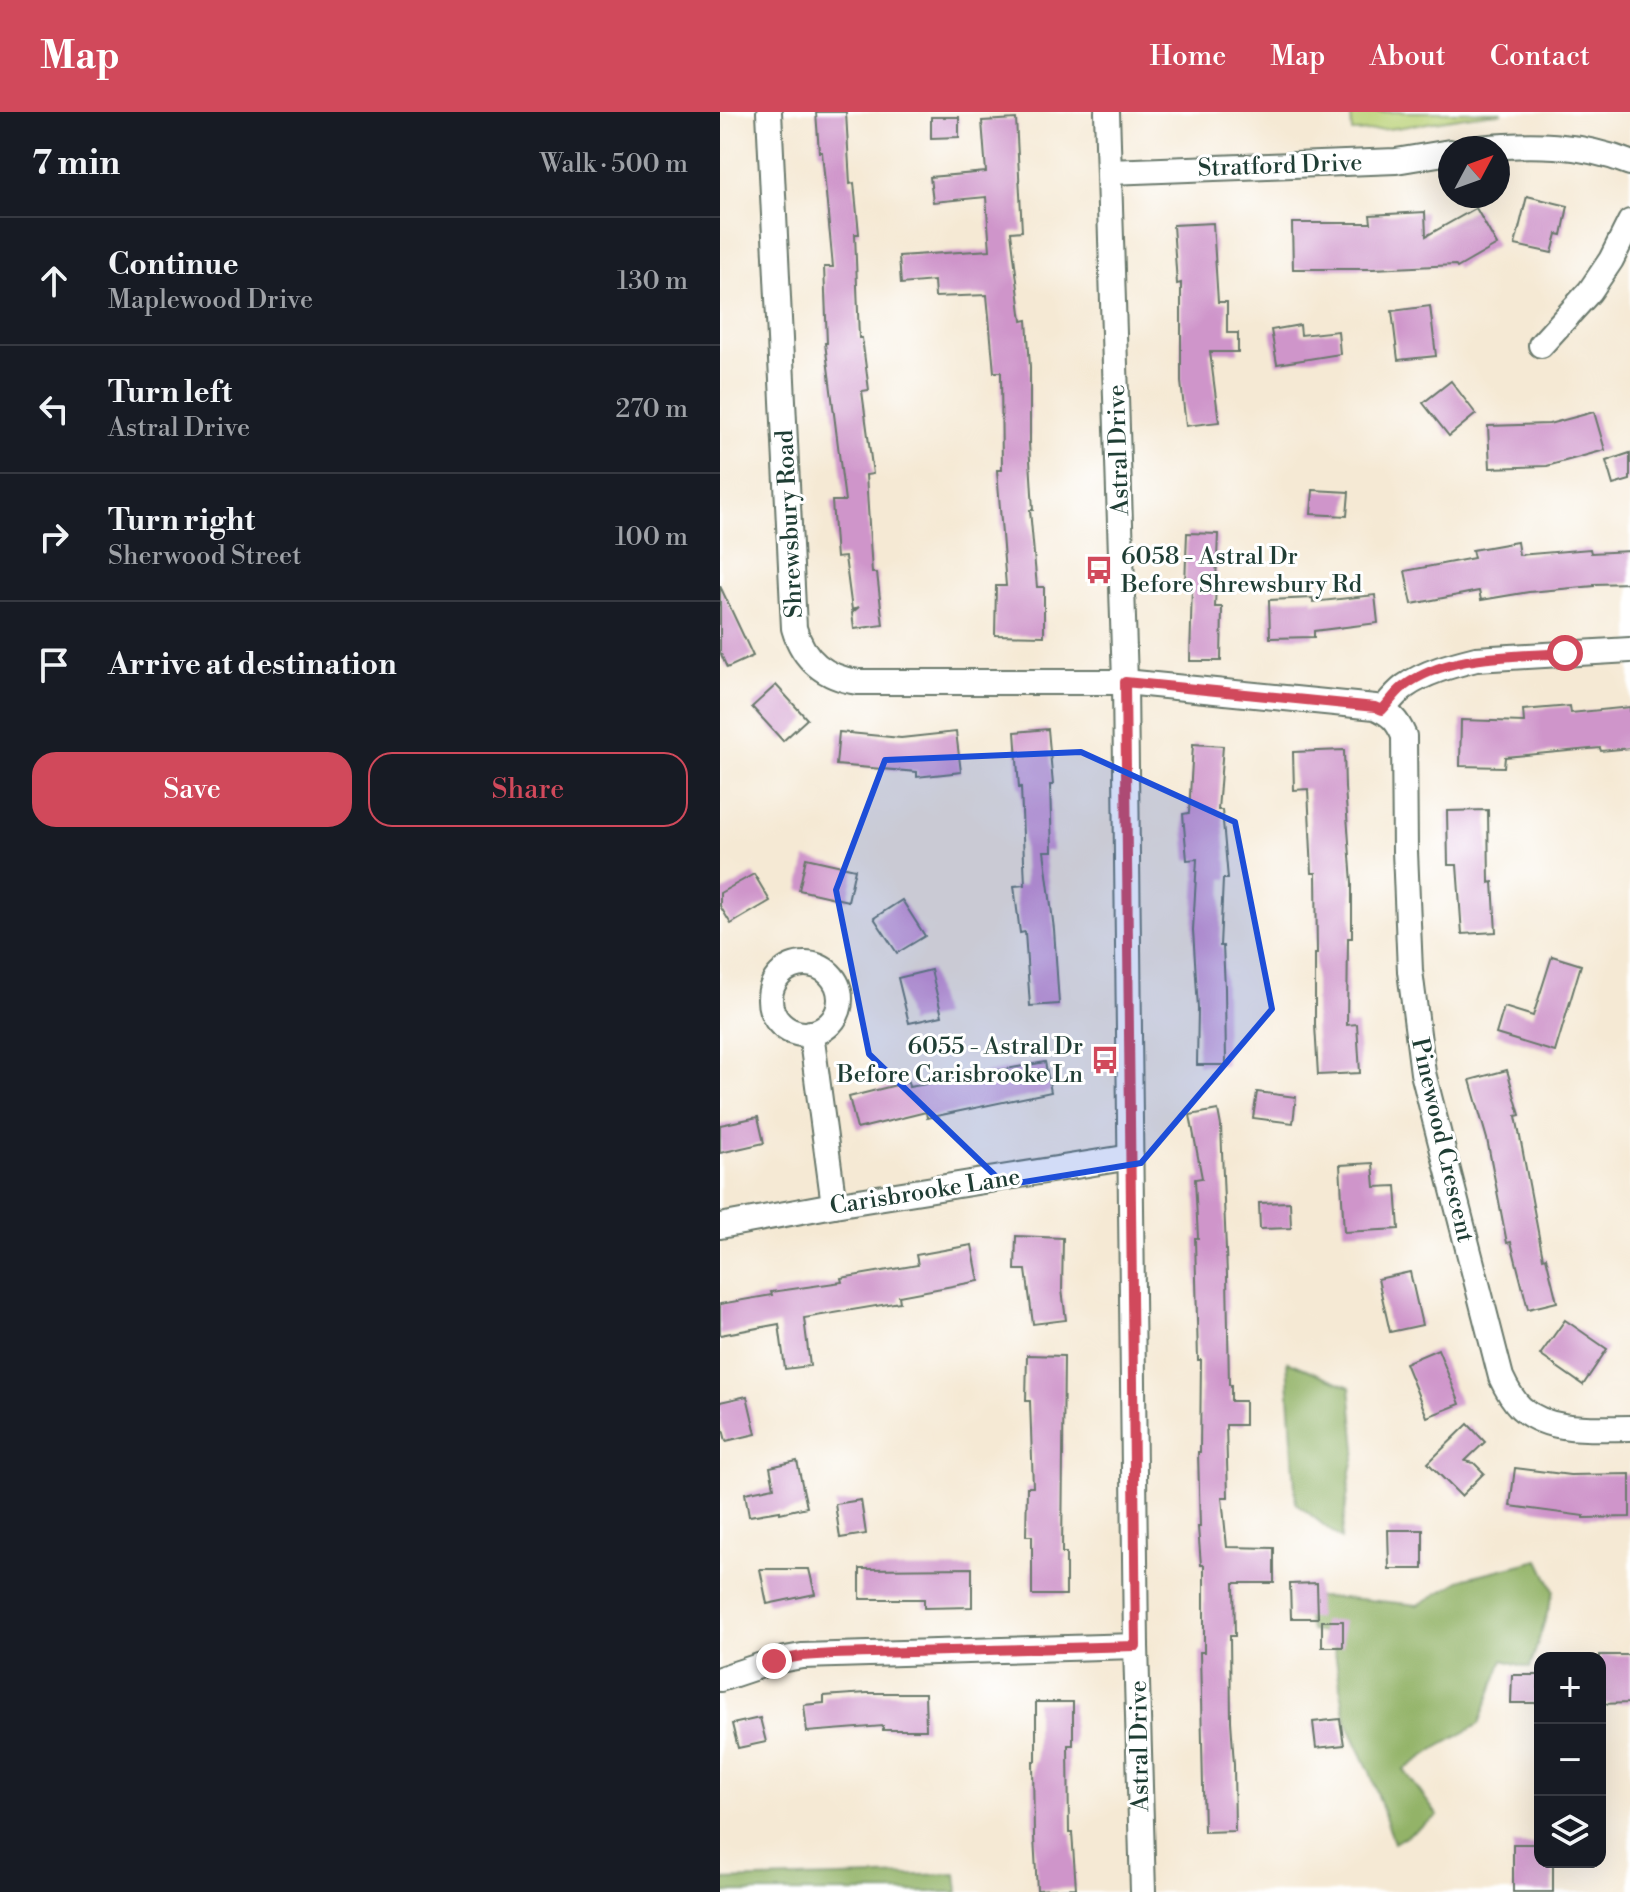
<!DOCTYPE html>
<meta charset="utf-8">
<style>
:root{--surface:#171b24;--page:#242831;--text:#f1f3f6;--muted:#9ea1a6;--line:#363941;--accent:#d1495b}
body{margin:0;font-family:"Libre Bodoni",serif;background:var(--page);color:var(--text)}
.controls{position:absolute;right:24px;bottom:24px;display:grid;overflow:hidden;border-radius:16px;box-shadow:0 8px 32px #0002}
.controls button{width:72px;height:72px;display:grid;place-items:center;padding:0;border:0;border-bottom:2px solid var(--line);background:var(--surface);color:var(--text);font:40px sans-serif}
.compass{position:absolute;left:718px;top:24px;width:72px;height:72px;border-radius:50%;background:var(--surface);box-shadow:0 8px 32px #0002;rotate:49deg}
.stop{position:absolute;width:24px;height:24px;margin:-18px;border:6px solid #d1495b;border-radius:50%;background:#fff}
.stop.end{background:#d1495b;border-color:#fff;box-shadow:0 2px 8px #0008}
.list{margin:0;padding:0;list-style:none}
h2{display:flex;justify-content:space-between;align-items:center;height:104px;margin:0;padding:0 32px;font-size:34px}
h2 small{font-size:26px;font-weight:400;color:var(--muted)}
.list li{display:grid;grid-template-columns:52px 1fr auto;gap:24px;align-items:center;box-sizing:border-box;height:128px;padding:0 32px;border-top:2px solid var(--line)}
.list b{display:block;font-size:30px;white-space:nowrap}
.list p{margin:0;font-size:26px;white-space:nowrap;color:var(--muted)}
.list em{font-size:26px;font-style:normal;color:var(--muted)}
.actions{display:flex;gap:16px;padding:24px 32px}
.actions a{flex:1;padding:18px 0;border:2px solid var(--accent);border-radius:24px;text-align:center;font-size:28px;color:var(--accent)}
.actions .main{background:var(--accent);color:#fff}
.icon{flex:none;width:44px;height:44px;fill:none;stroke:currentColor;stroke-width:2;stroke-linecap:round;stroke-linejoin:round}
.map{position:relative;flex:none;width:910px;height:1780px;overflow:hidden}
header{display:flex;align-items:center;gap:48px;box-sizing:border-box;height:112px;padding:0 40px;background:var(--accent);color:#fff}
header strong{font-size:38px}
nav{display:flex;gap:44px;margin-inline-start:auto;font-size:28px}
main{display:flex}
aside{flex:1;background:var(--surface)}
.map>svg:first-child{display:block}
.green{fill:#bad176;stroke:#6c8755;stroke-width:2}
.forest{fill:#93b367;stroke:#59784e;stroke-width:2}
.building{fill:#cf95ca}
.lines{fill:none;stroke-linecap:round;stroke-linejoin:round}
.minor-casing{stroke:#6a796c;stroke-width:28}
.minor{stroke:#fff;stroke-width:24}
.route{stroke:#d1495b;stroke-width:10}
.marked{fill:#1d4ed8;fill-opacity:0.2;stroke:#1d4ed8;stroke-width:6;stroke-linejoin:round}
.labels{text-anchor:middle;stroke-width:6;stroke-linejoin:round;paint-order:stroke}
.street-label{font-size:24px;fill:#1f3d34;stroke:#fff}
.poi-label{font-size:24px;fill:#1f3d34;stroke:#fff;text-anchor:start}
</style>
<header>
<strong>Map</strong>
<nav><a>Home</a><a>Map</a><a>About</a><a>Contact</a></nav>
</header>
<main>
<aside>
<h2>7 min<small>Walk · 500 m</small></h2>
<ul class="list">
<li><svg class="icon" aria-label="ahead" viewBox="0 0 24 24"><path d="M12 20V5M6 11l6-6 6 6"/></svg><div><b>Continue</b><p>Maplewood Drive</p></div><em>130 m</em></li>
<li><svg class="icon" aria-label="left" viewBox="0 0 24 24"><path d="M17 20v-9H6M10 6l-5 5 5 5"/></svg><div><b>Turn left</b><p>Astral Drive</p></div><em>270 m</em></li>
<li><svg class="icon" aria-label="right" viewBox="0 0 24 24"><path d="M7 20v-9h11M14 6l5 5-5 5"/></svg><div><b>Turn right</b><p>Sherwood Street</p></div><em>100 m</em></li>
<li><svg class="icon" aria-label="arrive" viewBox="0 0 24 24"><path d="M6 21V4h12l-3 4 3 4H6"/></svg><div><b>Arrive at destination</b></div></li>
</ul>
<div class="actions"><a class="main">Save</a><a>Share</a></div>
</aside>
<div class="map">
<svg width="910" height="1780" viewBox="0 0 910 1780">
<rect width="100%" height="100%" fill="#fff"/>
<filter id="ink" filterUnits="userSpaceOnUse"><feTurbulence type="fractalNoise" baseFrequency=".0125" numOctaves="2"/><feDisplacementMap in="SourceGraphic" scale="16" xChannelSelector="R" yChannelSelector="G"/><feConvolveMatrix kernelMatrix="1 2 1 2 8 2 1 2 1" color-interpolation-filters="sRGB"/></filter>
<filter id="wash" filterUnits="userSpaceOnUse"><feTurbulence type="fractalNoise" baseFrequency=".006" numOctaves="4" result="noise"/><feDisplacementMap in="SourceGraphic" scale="32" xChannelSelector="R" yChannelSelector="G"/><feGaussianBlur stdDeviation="1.8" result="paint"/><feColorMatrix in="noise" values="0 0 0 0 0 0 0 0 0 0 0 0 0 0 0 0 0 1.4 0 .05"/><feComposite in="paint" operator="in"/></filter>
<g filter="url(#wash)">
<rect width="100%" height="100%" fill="#f5e9d4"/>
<path class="green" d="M631,0h150v1c-50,3 -99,18 -149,19z"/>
<g class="forest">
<polygon points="567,1249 630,1275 636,1338 631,1359 621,1427 576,1391"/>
<polygon points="819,1448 834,1479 810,1556 783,1548 759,1612 718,1635 684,1658 718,1704 674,1731 650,1660 626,1609 612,1522 591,1519 581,1484 639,1487 698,1493 745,1466"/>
<polygon points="236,1762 238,1780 0,1780 0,1768"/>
</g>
<g id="blocks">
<g class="building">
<polygon points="96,0 126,0 130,72 134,71 139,122 135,122 139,226 142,226 149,278 142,279 153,362 146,363 152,461 157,461 163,513 134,517 132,501 139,495 132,498 125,445 116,446 112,389 125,389 105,231 107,231 104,155 113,155 102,40 99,40"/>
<polygon points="211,5 239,5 239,25 211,26"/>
<polygon points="296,7 302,119 291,120 302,209 307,208 310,255 310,331 309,331 313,398 310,398 317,475 324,475 324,524 275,523 276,474 286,474 277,358 282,358 281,260 274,260 267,183 215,185 214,169 181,172 179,144 270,138 266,85 213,90 210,65 266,60 262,9"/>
<polygon points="807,84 848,94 842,123 837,122 832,141 795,133"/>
<polygon points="756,96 777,133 737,156 735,153 653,157 573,157 572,111 651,111 650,103 705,100 706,124"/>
<polygon points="493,111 498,190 507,190 507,221 518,221 518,240 490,240 499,310 466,314 461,270 461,171 457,172 453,113"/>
<polygon points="710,194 716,244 678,248 672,199"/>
<polygon points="580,213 581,223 618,219 620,242 557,252 551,218"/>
<polygon points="731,269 756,302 729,324 703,291"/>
<polygon points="874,300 885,338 827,354 770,356 768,314 829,312"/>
<polygon points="910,341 910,368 893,373 886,349"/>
<polygon points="593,378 629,380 627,404 591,402"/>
<polygon points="467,421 498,422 495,495 502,495 501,549 470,549 472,472 465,472"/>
<polygon points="797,430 799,443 870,437 871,441 910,439 910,471 874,472 874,474 809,480 761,488 759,479 692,492 685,459 754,446 752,438"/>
<polygon points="0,474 33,544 7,556 0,540"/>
<polygon points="655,483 658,511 594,519 594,525 550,526 549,488 593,486 593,490"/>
<polygon points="56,573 87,607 63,629 32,595"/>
<polygon points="850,594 851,601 910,595 910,636 881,639 880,636 785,645 784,655 740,654 741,608 804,610 803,598"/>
<polygon points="328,617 333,673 330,673 332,739 324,739 334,817 339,892 310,894 305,820 300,821 294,774 305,773 301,675 299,676 295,620"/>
<polygon points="119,620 181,626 236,620 241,660 197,665 197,660 116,653"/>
<polygon points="473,632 503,634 498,698 502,698 508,767 503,767 500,834 503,834 505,876 506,953 477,953 478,896 473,818 477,747 467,748 463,702 469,701"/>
<polygon points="624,638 625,676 632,771 632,826 628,826 627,913 637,912 640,961 598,963 595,913 595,842 597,842 596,761 592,761 588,677 574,678 573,640"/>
<polygon points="768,698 769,771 773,770 776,820 742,822 737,753 728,753 727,699"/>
<polygon points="86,746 135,757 128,789 79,778"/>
<polygon points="34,762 50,789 11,812 0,794 0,781"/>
<polygon points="182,788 205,824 177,841 154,806"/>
<polygon points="832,844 861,853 835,940 776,922 784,895 813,904"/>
<polygon points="211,858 222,904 189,911 178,866"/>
<polygon points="325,950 331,980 207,1006 206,1000 137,1017 129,985 188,970 189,975"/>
<polygon points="787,958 800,1003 796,1004 823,1146 826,1145 837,1190 808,1197 791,1130 787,1131 767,1027 750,968"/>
<polygon points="537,980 576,985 573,1011 533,1006"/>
<polygon points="498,998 501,1014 507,1163 509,1273 511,1273 511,1289 525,1289 525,1313 506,1313 508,1385 502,1385 507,1435 554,1436 554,1471 514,1471 515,1524 510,1524 511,1609 514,1652 515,1719 484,1720 480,1540 484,1540 484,1453 481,1453 478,1415 480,1415 478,1340 480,1340 481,1248 478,1248 475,1126 478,1126 475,1067 482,1066 470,1003"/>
<polygon points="38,1005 44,1031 0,1041 0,1013"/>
<polygon points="653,1051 655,1075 676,1074 679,1117 624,1120 620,1053"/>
<polygon points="570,1090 571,1116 540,1117 539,1091"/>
<polygon points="296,1124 343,1126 342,1178 346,1208 313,1212 306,1158 295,1158"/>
<polygon points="252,1133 259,1169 179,1184 180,1190 84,1206 90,1254 65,1257 59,1212 0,1223 0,1192 52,1183 51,1180 122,1170 121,1166 198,1153 196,1143"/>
<polygon points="690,1160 702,1213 670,1220 658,1167"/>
<polygon points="845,1208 887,1237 863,1273 820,1243"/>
<polygon points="718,1237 740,1292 707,1305 685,1251"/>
<polygon points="307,1243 344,1244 342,1441 346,1441 346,1483 312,1483 312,1424 306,1424 307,1375 313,1375 310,1289 306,1289"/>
<polygon points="27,1284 36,1322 6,1329 0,1306 0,1290"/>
<polygon points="748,1312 765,1330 745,1349 754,1351 764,1361 741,1384 708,1351"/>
<polygon points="77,1349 87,1395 60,1401 60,1399 29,1404 25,1381 54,1375 50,1355"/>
<polygon points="795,1356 850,1363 910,1362 910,1405 864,1406 864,1404 790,1394"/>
<polygon points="141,1388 146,1422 120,1426 115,1392"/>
<polygon points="668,1418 703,1418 703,1457 669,1457"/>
<polygon points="252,1456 252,1495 204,1496 204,1487 140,1487 140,1457"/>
<polygon points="40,1457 89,1457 95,1482 47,1492"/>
<polygon points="597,1471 598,1506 571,1506 570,1472"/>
<rect x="602" y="1509" width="21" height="26"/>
<polygon points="880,1543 910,1543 910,1591 880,1592"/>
<polygon points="792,1563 819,1563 818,1591 791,1591"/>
<polygon points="147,1581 205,1581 206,1618 163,1618 163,1614 87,1620 84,1593 104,1591 104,1584"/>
<polygon points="316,1590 353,1590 353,1633 348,1633 349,1721 352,1721 356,1776 317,1778 314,1725 313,1649 316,1649"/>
<polygon points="40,1606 46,1630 18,1636 12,1612"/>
<polygon points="620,1607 624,1633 596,1636 593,1610"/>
<polygon points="793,1732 820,1732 820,1750 833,1750 833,1780 793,1780"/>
</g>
</g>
</g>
<g filter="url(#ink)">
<use href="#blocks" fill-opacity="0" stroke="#6a796c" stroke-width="2"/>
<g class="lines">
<defs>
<g id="minor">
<path d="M49,0l25,516c9,32 32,50 64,54h267l250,25c16,7 22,13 29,29l1,115 5,120 13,102 78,304c5,11 11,22 20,31 28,25 75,20 109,20"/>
<polyline points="387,0 405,570 416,1534 423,1780"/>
<path d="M759,36c51,-5 102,-5 151,15"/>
<polyline points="389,60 676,49 730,40"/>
<polyline points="821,233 870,179 891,148 910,110"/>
<path d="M662,598c7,-8 14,-17 22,-23 21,-15 48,-22 72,-28l154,-9"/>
<circle cx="85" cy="887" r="35"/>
<polyline points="91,921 114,1093"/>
<polyline points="0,1114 114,1093 411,1045"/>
<polyline points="0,1567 54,1549 82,1544 416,1534"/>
</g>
</defs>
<use href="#minor" class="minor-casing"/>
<use href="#minor" class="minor"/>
</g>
</g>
<g class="lines" filter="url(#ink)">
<path class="route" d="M54,1549l28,-5 31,-2 303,-8 -11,-964 250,25 7,3c7,-7 13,-17 21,-23 45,-34 109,-30 162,-34"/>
</g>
<path class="marked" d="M361,640l154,70 37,187 -131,154 -136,22 -136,-131 -33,-164 49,-130z"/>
<defs>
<symbol id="bus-bare" viewBox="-9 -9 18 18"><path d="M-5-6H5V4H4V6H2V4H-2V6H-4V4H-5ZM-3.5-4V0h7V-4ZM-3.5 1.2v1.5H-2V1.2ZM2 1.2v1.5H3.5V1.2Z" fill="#d1495b" stroke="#fff" stroke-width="2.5" paint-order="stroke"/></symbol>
</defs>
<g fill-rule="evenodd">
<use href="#bus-bare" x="359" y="438" width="40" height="40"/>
<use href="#bus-bare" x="365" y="928" width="40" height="40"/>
</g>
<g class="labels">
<g class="street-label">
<text transform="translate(560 53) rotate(-2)" y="8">Stratford Drive</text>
<text transform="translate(398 338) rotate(-92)" y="8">Astral Drive</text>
<text transform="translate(69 412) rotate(-93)" y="8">Shrewsbury Road</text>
<text transform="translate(723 1028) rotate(77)" y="8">Pinewood Crescent</text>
<text transform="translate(205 1079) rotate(-9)" y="8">Carisbrooke Lane</text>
<text transform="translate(419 1634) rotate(-91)" y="8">Astral Drive</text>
</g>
<g class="poi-label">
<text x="401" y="452">6058 - Astral Dr<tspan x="401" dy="28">Before Shrewsbury Rd</tspan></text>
<text x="363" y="942" text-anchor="end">6055 - Astral Dr<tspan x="363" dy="28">Before Carisbrooke Ln</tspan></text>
</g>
</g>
</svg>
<div class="controls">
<button>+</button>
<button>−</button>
<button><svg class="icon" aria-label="layers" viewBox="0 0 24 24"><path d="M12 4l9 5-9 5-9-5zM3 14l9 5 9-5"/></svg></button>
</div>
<svg class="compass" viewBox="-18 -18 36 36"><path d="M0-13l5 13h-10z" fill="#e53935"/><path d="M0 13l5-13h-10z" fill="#9ea1a6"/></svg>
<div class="stop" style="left:845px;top:541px"></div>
<div class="stop end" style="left:54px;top:1549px"></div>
</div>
</main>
